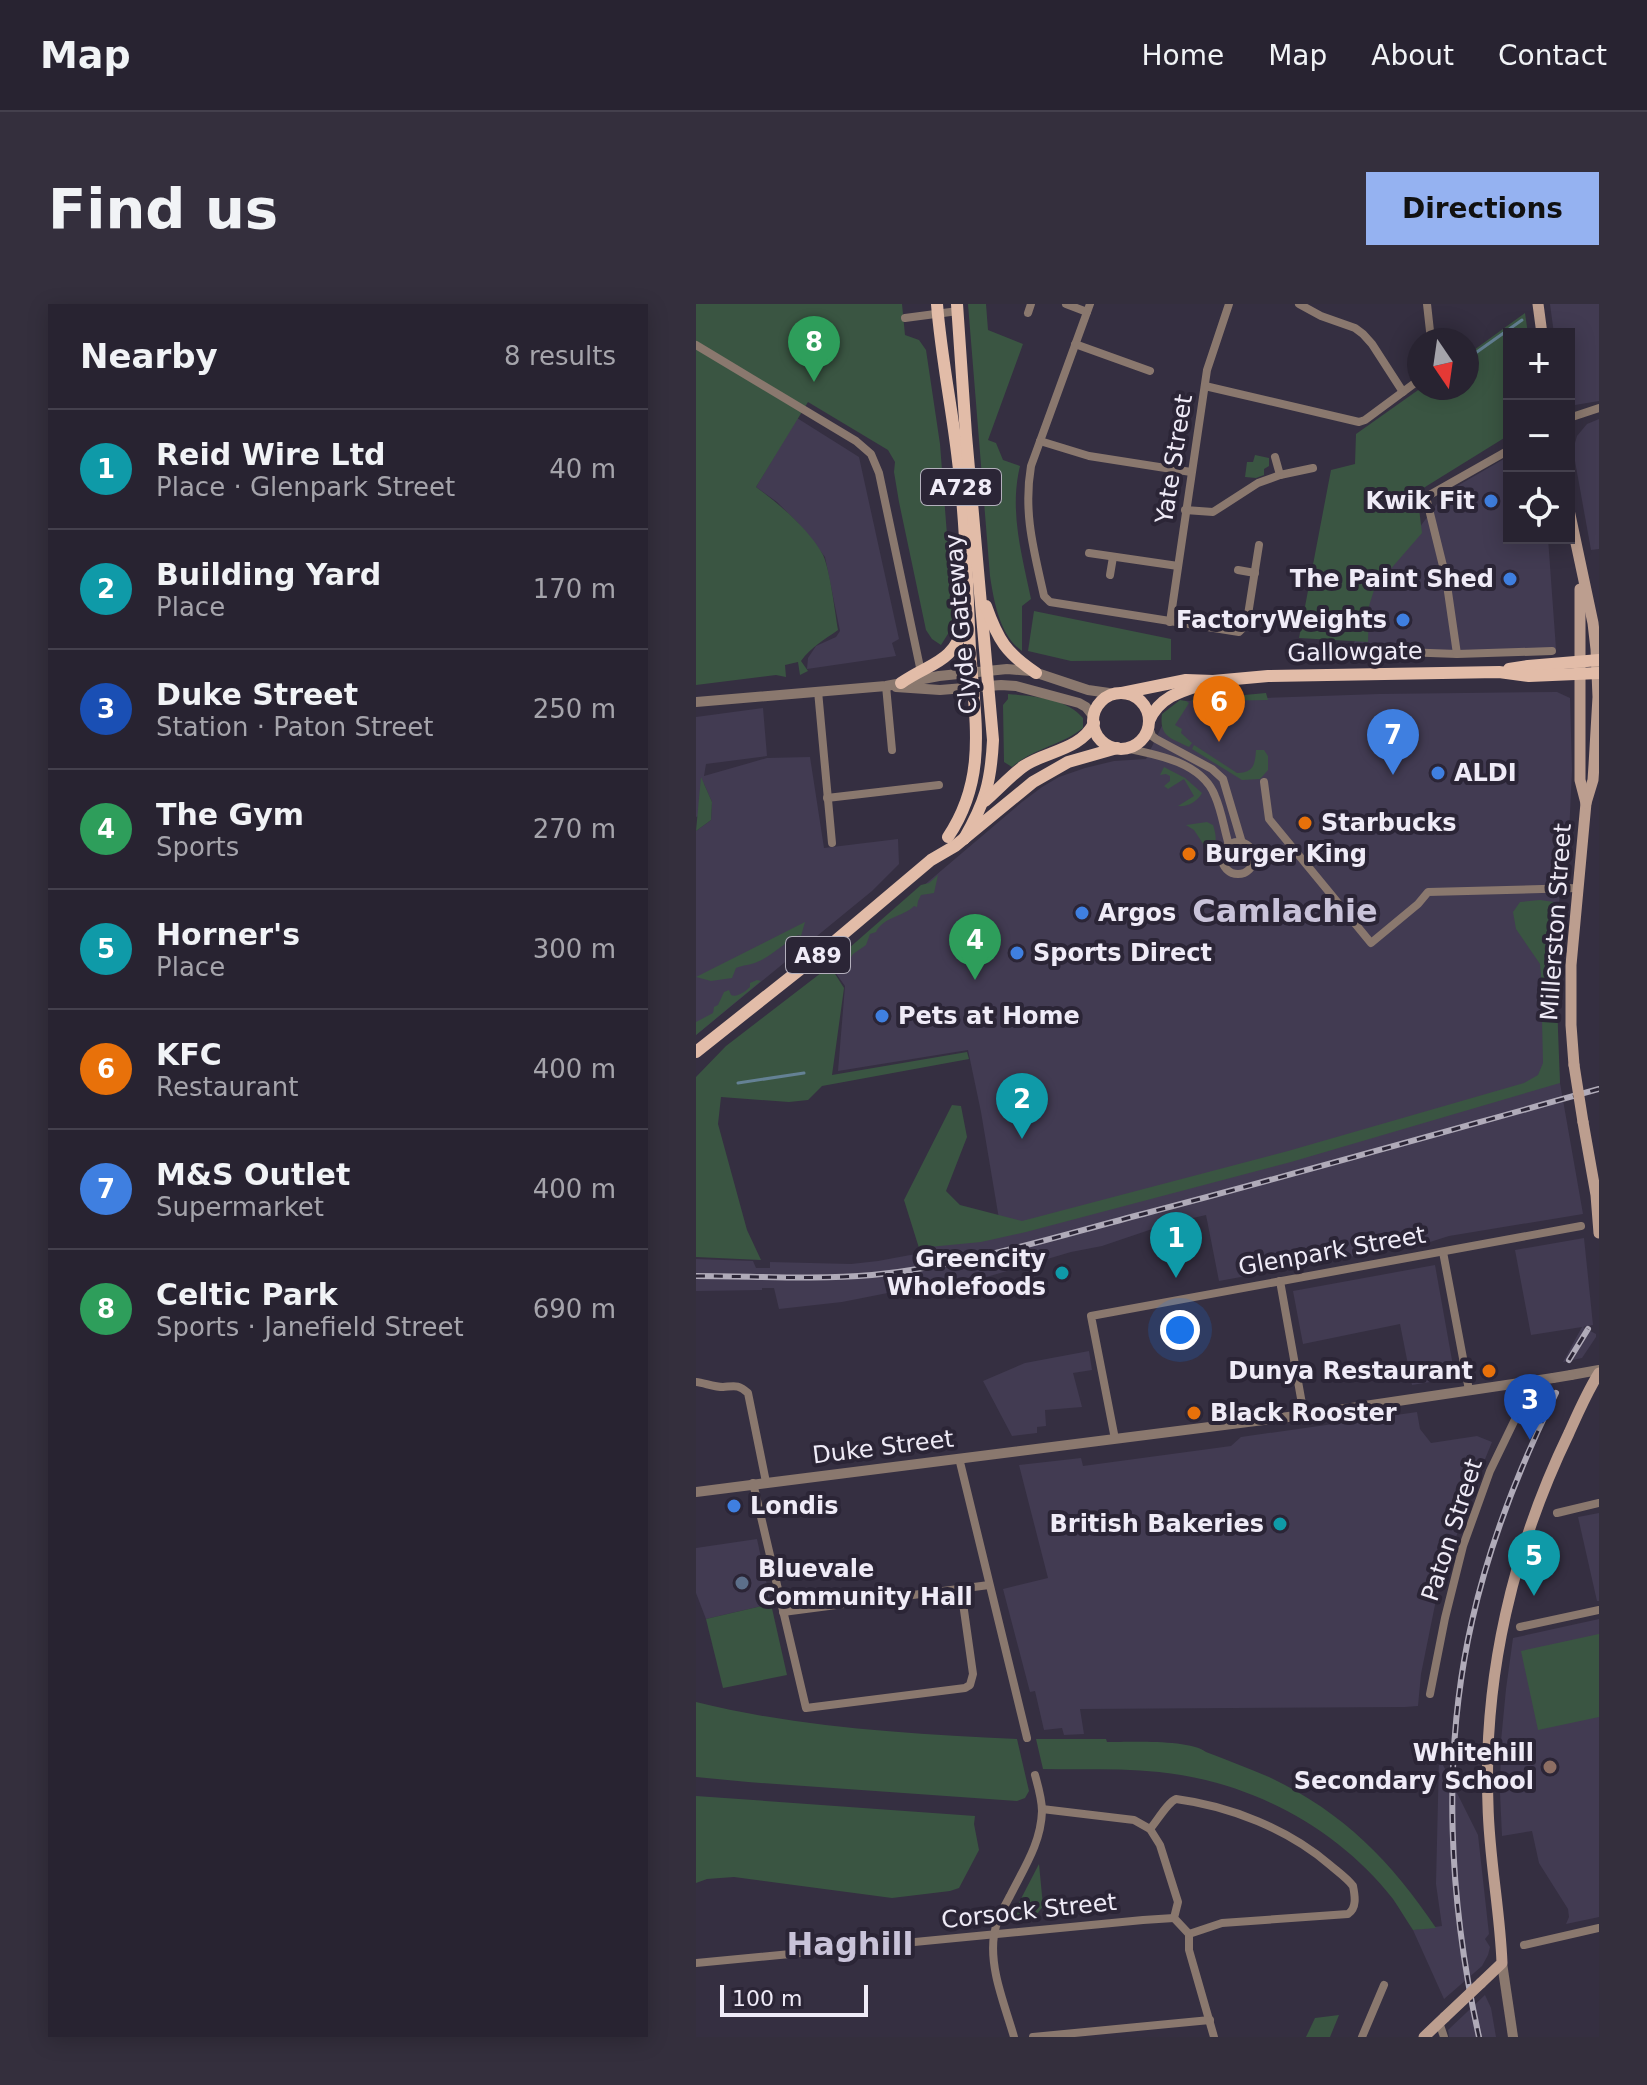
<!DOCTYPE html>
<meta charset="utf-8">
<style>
:root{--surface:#282331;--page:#342f3d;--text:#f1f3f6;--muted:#a5a4ab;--line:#44404d;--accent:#95b2f1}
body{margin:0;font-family:"DejaVu Sans",sans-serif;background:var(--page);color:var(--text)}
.controls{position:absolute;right:24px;top:24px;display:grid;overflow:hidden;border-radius:0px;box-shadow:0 4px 20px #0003}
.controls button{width:72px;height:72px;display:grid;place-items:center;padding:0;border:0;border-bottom:2px solid var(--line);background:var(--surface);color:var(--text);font:40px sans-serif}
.compass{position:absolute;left:711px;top:24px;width:72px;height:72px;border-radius:50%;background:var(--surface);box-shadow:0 4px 20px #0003;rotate:167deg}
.scale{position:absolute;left:24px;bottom:20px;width:148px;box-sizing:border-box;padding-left:8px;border:4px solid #efebf7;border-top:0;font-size:22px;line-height:28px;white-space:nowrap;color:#efebf7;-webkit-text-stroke:6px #2b2536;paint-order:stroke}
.you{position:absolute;left:484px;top:1026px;width:28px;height:28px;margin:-20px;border:6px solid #fff;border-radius:50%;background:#1a73e8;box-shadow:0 0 0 12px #1a73e833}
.badge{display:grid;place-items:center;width:52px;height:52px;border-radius:50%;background:var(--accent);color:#fff;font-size:26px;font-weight:700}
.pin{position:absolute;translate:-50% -66px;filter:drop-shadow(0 2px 4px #0008)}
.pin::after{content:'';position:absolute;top:42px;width:28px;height:24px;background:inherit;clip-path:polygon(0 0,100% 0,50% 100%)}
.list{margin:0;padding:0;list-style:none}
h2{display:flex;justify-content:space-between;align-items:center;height:104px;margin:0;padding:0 32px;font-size:34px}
h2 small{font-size:26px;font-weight:400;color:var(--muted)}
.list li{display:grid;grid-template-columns:52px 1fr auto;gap:24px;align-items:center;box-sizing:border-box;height:120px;padding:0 32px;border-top:2px solid var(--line)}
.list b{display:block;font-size:30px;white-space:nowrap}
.list p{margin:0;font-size:26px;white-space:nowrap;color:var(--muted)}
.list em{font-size:26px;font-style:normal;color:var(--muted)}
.icon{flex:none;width:44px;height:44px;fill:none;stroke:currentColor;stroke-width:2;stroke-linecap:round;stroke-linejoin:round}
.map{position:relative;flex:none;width:903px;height:1733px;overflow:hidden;border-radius:0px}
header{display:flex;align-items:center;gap:48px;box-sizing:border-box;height:112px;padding:0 40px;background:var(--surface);border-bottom:2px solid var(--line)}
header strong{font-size:38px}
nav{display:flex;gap:44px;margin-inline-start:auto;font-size:28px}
.intro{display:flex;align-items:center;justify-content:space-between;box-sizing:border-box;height:192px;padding:0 48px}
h1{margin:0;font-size:56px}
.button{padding:20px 36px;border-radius:0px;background:var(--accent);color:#111;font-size:28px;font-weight:700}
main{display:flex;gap:48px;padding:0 48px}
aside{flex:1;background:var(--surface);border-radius:0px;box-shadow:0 4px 20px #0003}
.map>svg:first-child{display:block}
.built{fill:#423b52}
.green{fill:#3a5542}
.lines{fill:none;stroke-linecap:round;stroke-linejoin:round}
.stream{stroke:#648194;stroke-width:3}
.minor{stroke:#8a786e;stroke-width:8}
.tertiary{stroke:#8a786e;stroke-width:10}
.secondary{stroke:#bc9e8f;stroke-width:11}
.primary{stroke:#e2bca8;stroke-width:12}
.rail-casing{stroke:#b0abb9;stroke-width:6}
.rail{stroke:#2b2536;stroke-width:3;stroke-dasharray:9;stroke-linecap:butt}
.tertiary-bridge{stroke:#8a786e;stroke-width:10}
.secondary-bridge{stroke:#bc9e8f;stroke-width:11}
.shop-dot{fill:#3f7fe0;stroke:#2b2536;stroke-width:3}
.food-dot{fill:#e8710a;stroke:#2b2536;stroke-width:3}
.culture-dot{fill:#0f9aa8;stroke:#2b2536;stroke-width:3}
.service-dot{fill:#5c6f8a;stroke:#2b2536;stroke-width:3}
.education-dot{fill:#8d6e63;stroke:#2b2536;stroke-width:3}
.labels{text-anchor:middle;stroke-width:8;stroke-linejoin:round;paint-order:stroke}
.shield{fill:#2b2536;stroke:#b4b0bd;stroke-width:2}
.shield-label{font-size:22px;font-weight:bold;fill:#efebf7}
.street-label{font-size:24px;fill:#efebf7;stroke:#2b2536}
.poi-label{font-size:24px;font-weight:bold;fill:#efebf7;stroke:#2b2536;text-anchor:start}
.district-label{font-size:32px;font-weight:bold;fill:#c9c3d9;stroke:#2b2536}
</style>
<header>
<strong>Map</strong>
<nav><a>Home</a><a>Map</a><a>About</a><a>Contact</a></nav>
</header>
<div class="intro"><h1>Find us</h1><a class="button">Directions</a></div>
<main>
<aside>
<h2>Nearby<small>8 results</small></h2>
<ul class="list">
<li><span class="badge" style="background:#0f9aa8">1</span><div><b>Reid Wire Ltd</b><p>Place · Glenpark Street</p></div><em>40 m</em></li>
<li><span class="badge" style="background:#0f9aa8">2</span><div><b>Building Yard</b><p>Place</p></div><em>170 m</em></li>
<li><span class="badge" style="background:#1a4fb4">3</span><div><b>Duke Street</b><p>Station · Paton Street</p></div><em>250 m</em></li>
<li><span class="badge" style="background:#2e9e5b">4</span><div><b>The Gym</b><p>Sports</p></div><em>270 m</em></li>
<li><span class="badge" style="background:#0f9aa8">5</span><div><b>Horner's</b><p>Place</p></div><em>300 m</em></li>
<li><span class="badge" style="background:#e8710a">6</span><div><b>KFC</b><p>Restaurant</p></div><em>400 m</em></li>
<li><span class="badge" style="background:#3f7fe0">7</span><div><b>M&amp;S Outlet</b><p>Supermarket</p></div><em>400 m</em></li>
<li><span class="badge" style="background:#2e9e5b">8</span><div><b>Celtic Park</b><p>Sports · Janefield Street</p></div><em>690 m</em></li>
</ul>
</aside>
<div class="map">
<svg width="903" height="1733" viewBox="0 0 903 1733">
<rect width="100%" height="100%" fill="#352f41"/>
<g class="built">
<polygon points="854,0 903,0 903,97 873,102 873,30 858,30"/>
<polygon points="101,114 163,153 203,335 196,339 200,352 111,365 112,354 120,342 140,333 144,327 129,253 101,218 81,198 60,183"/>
<polygon points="903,115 903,245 895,246 877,146 881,132 891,120"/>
<polygon points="813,152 813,234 852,234 860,345 656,350 666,301 749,189"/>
<polygon points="861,388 874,394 876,466 873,530 864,566 861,700 862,752 864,779 887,910 753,932 734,938 523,977 510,911 471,920 406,942 375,948 240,988 237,977 222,983 146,998 83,1005 78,984 66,984 66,986 0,987 0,955 57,957 60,964 74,964 74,958 155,960 182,957 225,949 225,938 303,915 285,808 272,746 142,767 149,682 134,661 326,498 346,483 363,473 389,464 418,457 450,455 474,405 485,397 683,390"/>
<polygon points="67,404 71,452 10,460 8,472 71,454 114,453 128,544 202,535 203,560 176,587 0,731 0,527 15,516 16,498 8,480 3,512 0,513 0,413"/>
<polygon points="888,934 897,1021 887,1023 900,1030 900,1033 886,1054 867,1058 886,1023 835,1031 819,946"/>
<polygon points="739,961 759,1073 758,1074 716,1081 704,1020 607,1040 597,987"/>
<polygon points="393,1047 396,1066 377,1069 386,1103 349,1106 350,1122 341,1123 341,1129 316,1132 287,1077 329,1059"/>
<polygon points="721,1108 724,1125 735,1139 781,1132 796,1138 772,1197 741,1291 725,1370 722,1402 709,1403 384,1405 388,1430 368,1431 366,1424 348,1426 339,1387 334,1388 307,1285 352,1274 323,1161 385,1154 387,1162 535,1142 545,1133"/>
<polygon points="903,1209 903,1297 901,1297 882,1213"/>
<polygon points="61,1235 75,1300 10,1315 0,1289 0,1244"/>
<polygon points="903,1315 903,1613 870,1620 873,1613 872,1605 843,1559 836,1527 806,1532 804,1489 805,1437 810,1385 817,1334"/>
<polygon points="743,1453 782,1531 793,1630 789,1635 794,1643 792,1651 786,1662 748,1695 717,1626 746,1622 740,1580"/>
<polygon points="789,1691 795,1704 800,1733 753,1733 752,1726"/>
</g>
<g class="green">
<path d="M0,0h206l3,31 14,5 7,10 14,94 13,169 -2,16 -10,16 -9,-6 -6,-9 -27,-128 -5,-30 1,-10 -7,-12 -80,-48 -52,85c23,17 53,42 67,68 7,15 12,57 15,75 -14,10 -27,17 -37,31l7,10 -8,4 -2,-13 -13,3 1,12 -10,-2 -80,10z"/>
<path d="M272,0h18l2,26 35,14 -35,96 8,3 7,17 17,6c-11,45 2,89 11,133l-9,7v45c-22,-15 -28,-49 -32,-75z"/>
<polygon points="829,9 832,30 813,30 813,131 721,188 726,229 679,283 673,302 672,338 603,334 635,166 659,160 660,130 725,84 771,84 771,51"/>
<polygon points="559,151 573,154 573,162 568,165 568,171 560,174 549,173 551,158 557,158"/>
<polygon points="338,307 475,335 475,356 375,357 332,347"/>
<polygon points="570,389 572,396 514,397 502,401 495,396"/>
<path d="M312,390c25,2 59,4 75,24v10c-21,17 -51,21 -71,39l-8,-5 -1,-57 5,-6z"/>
<path d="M484,396l6,1 3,2 -14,22 7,4 -1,4 11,10 -3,4c-18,-9 -30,-10 -27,-33z"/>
<path d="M498,441l43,28c17,0 18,-9 19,-23h8l4,6v14l-8,9 -18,1 -50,-31z"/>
<path d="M468,463l21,11 17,15c-5,9 -15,14 -24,13l16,-10 -10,-17 -16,10 -4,-3 6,-5v-5l-4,-2 -6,1z"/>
<polygon points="5,473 16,498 15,516 0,527"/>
<path d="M511,518l6,3c4,12 4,20 -2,31l-17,-26 -8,-5z"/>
<path d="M242,571l-4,18 -13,2 -3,6 -1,6 -3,-1c-11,11 -31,11 -38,26l-6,2 -4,11 -13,9 -3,5c-7,-1 -11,5 -18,4l89,-78 8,-2z"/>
<polygon points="844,596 858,598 864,607 861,700 864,779 595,858 330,928 285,938 223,944 208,896 256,801 265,802 271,833 250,887 264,901 326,917 592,847 828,779 842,771 847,759 845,671 844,660 820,625 817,608 824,598"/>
<path d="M109,618l-4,14 -3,-1c-14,8 -26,21 -41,27 -6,3 -14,3 -21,6l-4,10 -21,3 -15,-4z"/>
<polygon points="134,662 148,684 136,771 271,748 273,755 126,782 112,796 93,798 25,793 22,820 51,926 65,956 0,953 0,773 30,742"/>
<path d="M61,676l4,1 -65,54v-13l17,-9 1,-6 4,-2 6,-13 5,-2 2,5c6,3 15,-4 19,-8v-4z"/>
<polygon points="75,1300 91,1371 27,1384 10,1315"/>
<polygon points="903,1330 903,1413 842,1426 825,1347"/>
<path d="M0,1398c105,26 214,32 321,37l12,52 -4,7 -8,3 -269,-19 -52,-5z"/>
<path d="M340,1435h70l1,3c22,0 83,-3 99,10 21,8 42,16 63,25 74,35 122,84 167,151l-23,2c-7,-10 -13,-21 -20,-31 -56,-72 -144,-118 -234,-127 -38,-4 -78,-2 -116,-3z"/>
<polygon points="0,1492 279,1512 278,1520 283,1546 263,1584 254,1587 196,1594 38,1573 11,1575 0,1579"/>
<polygon points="343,1560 347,1602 336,1617 322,1618 317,1610"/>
<polygon points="643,1711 634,1733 610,1733 619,1714"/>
</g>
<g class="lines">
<g class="stream">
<polyline points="771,55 826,16"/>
<polyline points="42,779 108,769"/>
</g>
<g class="minor">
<polyline points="370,0 391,8"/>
<path d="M394,0l-59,162c-8,47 3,85 13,130l6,6 189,30 6,-6 2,-5 12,-76"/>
<polyline points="603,0 625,12 659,24 667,30 676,40 707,88"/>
<polyline points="731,0 735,36"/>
<polyline points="332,9 335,0"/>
<polyline points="209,14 262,7"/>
<polyline points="379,40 454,67"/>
<polyline points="0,41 160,137 175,150 183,169 225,368"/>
<polyline points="509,82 663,118 669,116 723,76"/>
<polyline points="873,114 903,104"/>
<polyline points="344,137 393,152 495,168"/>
<polyline points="579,153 584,171"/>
<polyline points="489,206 517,208 562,179 584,171 617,164"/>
<polyline points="393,249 482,262"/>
<polyline points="542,266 559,269"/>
<polyline points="414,271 417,253"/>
<polyline points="474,318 511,66 533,0"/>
<polyline points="680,347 761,350 856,347"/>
<polyline points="761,350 750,274 730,193 813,146"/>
<polyline points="190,382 196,446"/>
<polyline points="122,387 136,539"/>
<polyline points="453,423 456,432 460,435 516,465 527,475 546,539"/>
<path d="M428,444c31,6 78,14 91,48 7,16 9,33 14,49"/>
<polyline points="568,478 573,515 675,639 722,600 732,588 882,584"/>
<polyline points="131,494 243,481"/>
<circle cx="542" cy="554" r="16"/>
<polyline points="747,948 773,1086"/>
<polyline points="584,977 608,1111"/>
<path d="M0,1078c8,1 19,5 27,5 12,-1 15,-3 25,6l18,89"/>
<polyline points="419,1135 395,1012 885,922"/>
<polyline points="263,1154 331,1434"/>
<polyline points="57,1179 110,1404 269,1384 274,1381 277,1370 265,1285"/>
<polyline points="861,1209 903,1199"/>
<polyline points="87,1308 293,1281"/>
<polyline points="824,1323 903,1306"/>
<polyline points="734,1390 749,1314 767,1242 794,1167 825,1103 826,1078"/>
<polyline points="346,1505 438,1516 454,1525 464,1541 482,1598 478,1614 493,1630 493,1646 518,1733"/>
<path d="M454,1525c7,-8 18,-27 26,-30 54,7 112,30 154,66 8,7 17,13 23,21 2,10 4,22 -5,28l-126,9 -33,11"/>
<polyline points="828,1641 903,1624"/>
<polyline points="0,1659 447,1616 478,1614"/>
<polyline points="743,1718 748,1733"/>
<path d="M318,1733c-9,-32 -25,-68 -20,-102 2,-14 9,-26 16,-39 14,-28 31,-53 32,-85 0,-12 -4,-25 -7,-36"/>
<polyline points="337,1733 514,1716"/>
<polyline points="666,1733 688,1681"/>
</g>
<g class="tertiary">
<polyline points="200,383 244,386 305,381 320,382 383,399 390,403 398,413"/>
<polyline points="0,398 190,382 243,372 311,365 335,367 392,386 420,390"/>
<polyline points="875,1071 903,1066"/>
<polyline points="0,1188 608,1111 857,1074"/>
<polyline points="806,1659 817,1733"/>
</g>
<g class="secondary">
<polyline points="842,0 846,30"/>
<polyline points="873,206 897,319 900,345 902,393 898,461 897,476 890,499 875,661 875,721 878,761"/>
<polyline points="884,285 884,476 890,499"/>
<polyline points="887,818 900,891 903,929"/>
<path d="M785,1679l21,-20c-2,-53 -13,-105 -14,-158 -5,-129 25,-256 81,-372 9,-20 18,-41 30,-60"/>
<polyline points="728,1733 749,1713"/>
</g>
<g class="primary">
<path d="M241,0c4,52 15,104 21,157 8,62 9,125 12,188 4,68 19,127 -22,188"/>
<path d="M261,0l9,131 27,305c-2,42 -8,63 -29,99"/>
<path d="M290,302c12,34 20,47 50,67"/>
<polyline points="813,365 832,362 903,356"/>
<path d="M205,379c32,-22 51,-18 65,-61"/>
<polyline points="426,389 490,376 517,377 572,372 803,368 833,372 903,369"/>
<circle cx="425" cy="417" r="28"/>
<path d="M453,417c10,-24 32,-30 55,-37"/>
<path d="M289,497c13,-11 25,-25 39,-35 22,-15 57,-16 70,-43"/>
<polyline points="0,748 126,648 235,556 259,542 337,478 372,458 421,444"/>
</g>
<defs>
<g id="rail">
<path d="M0,972c58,0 118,4 176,-1 92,-9 182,-38 271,-61 153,-40 304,-83 456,-125"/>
<polyline points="873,1056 892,1025"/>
<path d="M783,1733c-30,-135 -38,-280 -7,-416 18,-80 48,-155 84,-228"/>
</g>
</defs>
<use href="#rail" class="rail-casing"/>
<use href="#rail" class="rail"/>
<polyline class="tertiary-bridge" points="857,1074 875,1071"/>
<g class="secondary-bridge">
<polyline points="878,761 887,818"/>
<polyline points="749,1713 785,1679"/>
</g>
</g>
<g class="shop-dot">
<circle cx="795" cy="197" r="8"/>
<circle cx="814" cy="275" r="8"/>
<circle cx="707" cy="316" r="8"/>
<circle cx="742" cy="469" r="8"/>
<circle cx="386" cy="609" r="8"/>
<circle cx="321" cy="649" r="8"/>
<circle cx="186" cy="712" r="8"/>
<circle cx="38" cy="1202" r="8"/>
</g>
<g class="food-dot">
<circle cx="609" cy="519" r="8"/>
<circle cx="493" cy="550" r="8"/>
<circle cx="793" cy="1067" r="8"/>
<circle cx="498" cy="1109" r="8"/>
</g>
<g class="culture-dot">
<circle cx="366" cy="969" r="8"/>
<circle cx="584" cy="1220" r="8"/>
</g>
<circle class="service-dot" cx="46" cy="1279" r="8"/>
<circle class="education-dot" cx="854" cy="1463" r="8"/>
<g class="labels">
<g class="shield">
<rect x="225" y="165" width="80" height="36" rx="6"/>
<rect x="90" y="633" width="64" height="36" rx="6"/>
</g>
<g class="shield-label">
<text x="265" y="191">A728</text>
<text x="122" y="659">A89</text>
</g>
<g class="street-label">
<text transform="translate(478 155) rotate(-81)" y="8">Yate Street</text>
<text transform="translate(265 320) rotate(-95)" y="8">Clyde Gateway</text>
<text transform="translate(659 348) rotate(-1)" y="8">Gallowgate</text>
<text transform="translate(860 618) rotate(-86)" y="8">Millerston Street</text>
<text transform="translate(636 947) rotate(-10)" y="8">Glenpark Street</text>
<text transform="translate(187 1143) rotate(-7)" y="8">Duke Street</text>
<text transform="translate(756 1226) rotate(-72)" y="8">Paton Street</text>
<text transform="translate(333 1607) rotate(-6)" y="8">Corsock Street</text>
</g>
<g class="poi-label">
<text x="779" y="205" text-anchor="end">Kwik Fit</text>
<text x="798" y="283" text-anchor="end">The Paint Shed</text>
<text x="691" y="324" text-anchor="end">FactoryWeights</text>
<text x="758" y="477">ALDI</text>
<text x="625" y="527">Starbucks</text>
<text x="509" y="558">Burger King</text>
<text x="402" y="617">Argos</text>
<text x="337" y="657">Sports Direct</text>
<text x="202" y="720">Pets at Home</text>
<text x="350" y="963" text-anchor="end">Greencity<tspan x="350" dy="28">Wholefoods</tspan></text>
<text x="777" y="1075" text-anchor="end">Dunya Restaurant</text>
<text x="514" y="1117">Black Rooster</text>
<text x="54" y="1210">Londis</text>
<text x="568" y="1228" text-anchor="end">British Bakeries</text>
<text x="62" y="1273">Bluevale<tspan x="62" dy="28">Community Hall</tspan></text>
<text x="838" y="1457" text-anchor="end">Whitehill<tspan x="838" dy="28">Secondary School</tspan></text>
</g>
<g class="district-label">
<text x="589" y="618">Camlachie</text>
<text x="154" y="1651">Haghill</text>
</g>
</g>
</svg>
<div class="controls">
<button>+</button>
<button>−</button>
<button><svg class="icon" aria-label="locate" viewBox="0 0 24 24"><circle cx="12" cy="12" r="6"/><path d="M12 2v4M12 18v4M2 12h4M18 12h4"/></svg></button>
</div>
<svg class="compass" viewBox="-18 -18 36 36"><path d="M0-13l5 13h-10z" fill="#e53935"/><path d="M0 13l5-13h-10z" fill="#a5a4ab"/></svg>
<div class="scale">100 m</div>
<div class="you"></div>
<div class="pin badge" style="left:480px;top:974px;background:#0f9aa8">1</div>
<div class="pin badge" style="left:326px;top:835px;background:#0f9aa8">2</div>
<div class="pin badge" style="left:834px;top:1136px;background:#1a4fb4">3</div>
<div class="pin badge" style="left:279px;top:676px;background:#2e9e5b">4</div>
<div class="pin badge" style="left:838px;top:1292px;background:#0f9aa8">5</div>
<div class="pin badge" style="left:523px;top:438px;background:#e8710a">6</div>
<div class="pin badge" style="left:697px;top:471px;background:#3f7fe0">7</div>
<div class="pin badge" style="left:118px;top:78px;background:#2e9e5b">8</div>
</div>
</main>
